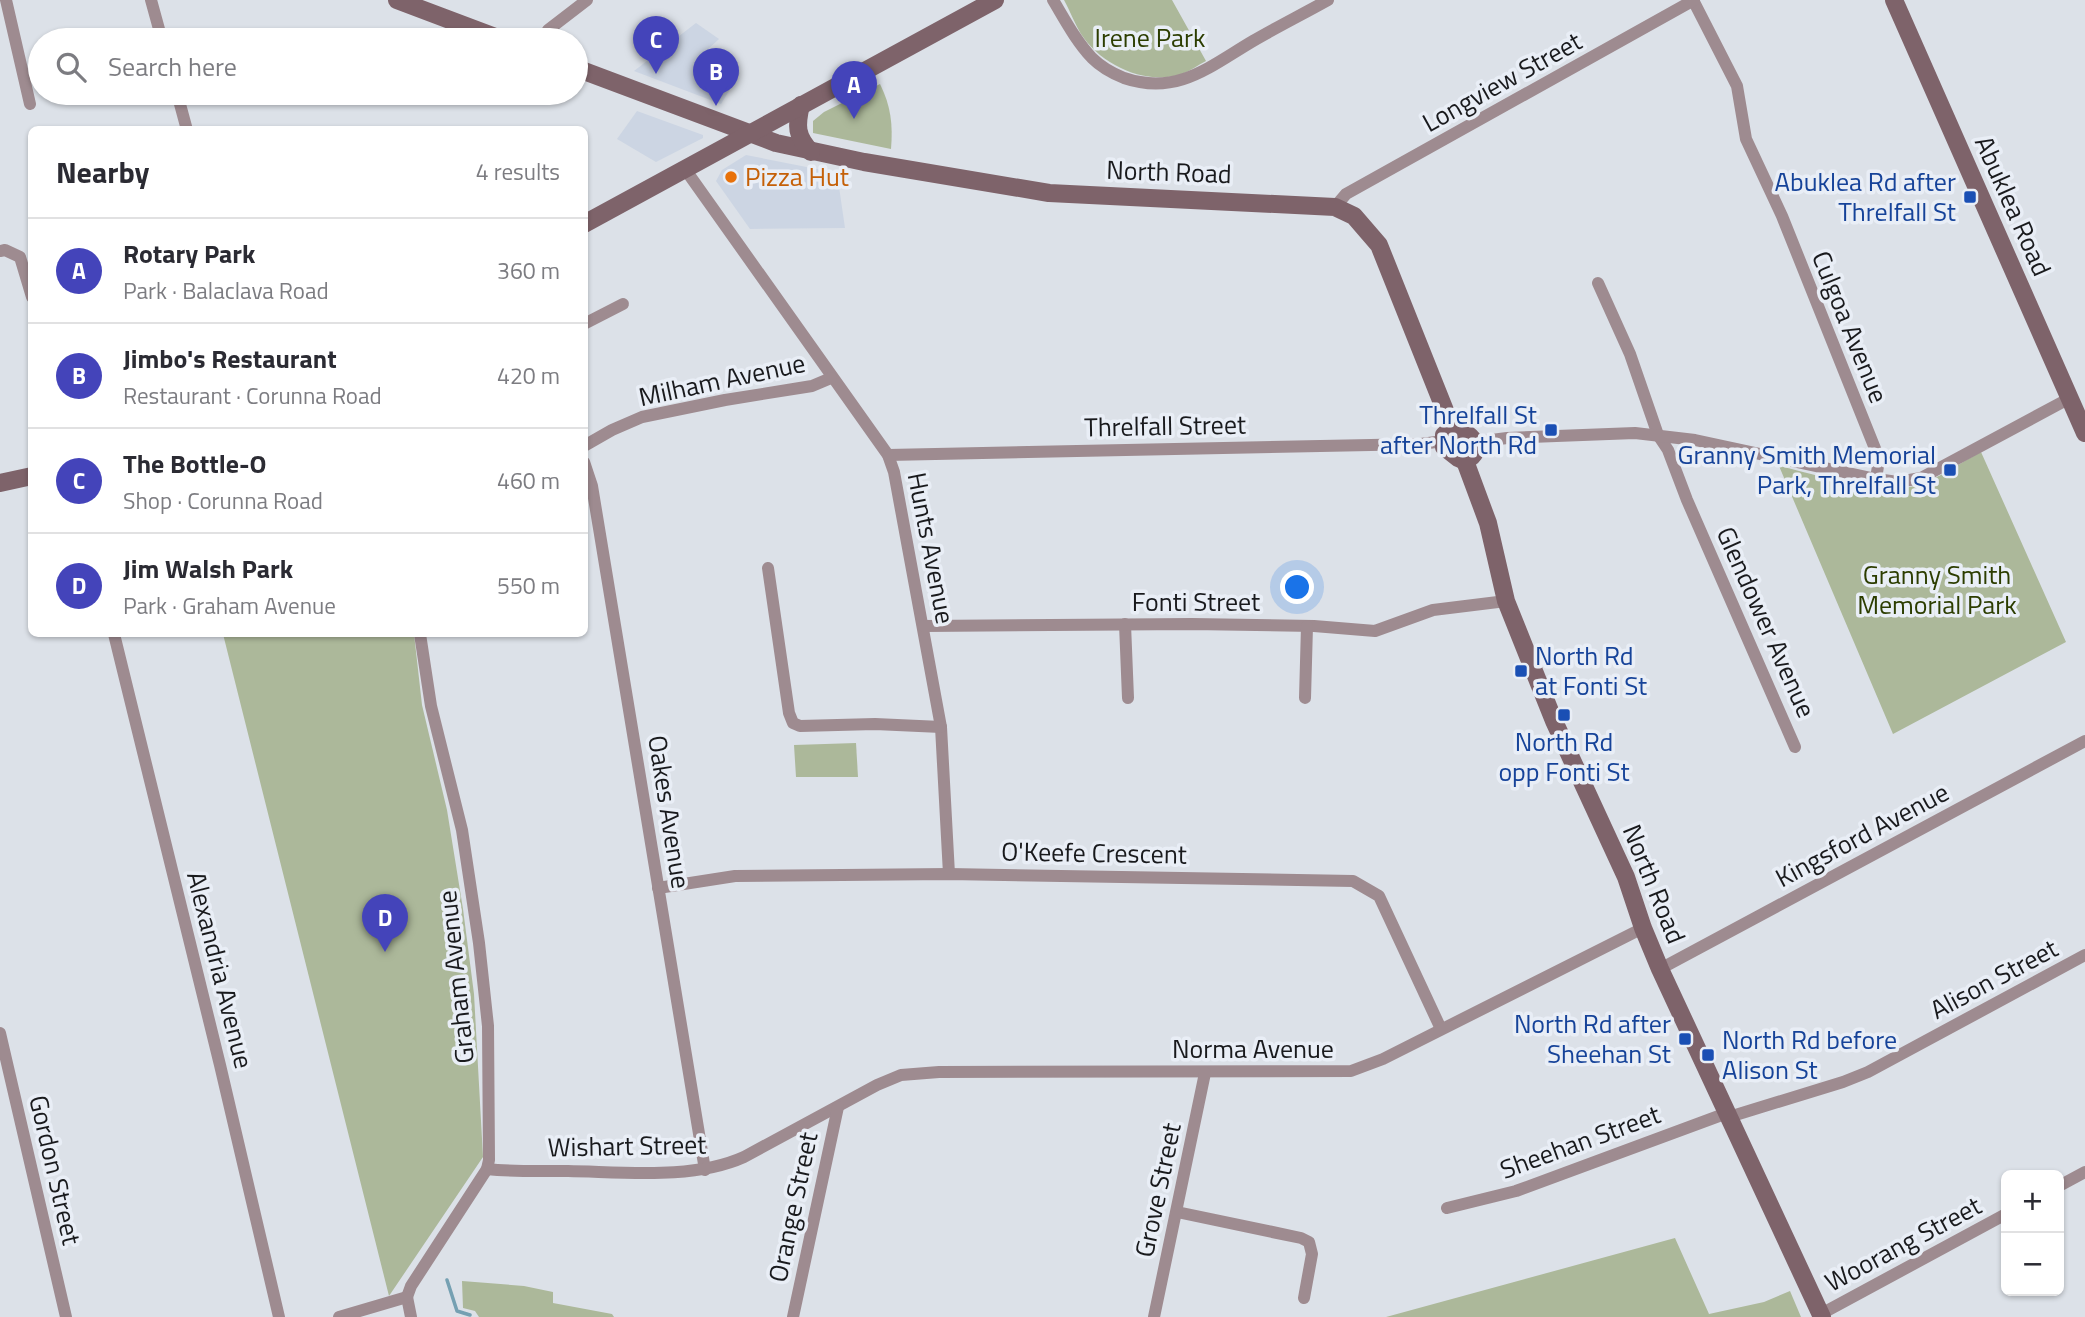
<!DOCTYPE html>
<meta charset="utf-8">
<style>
:root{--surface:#fff;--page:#f7f7f7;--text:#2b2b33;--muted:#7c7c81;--line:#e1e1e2;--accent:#4444ba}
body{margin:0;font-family:"Titillium Web",sans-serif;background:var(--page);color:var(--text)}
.controls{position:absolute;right:21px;bottom:21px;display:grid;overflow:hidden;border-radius:10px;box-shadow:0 2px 5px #0004}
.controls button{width:63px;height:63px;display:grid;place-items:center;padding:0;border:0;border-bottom:2px solid var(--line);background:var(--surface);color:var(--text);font:35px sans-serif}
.you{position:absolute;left:1298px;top:588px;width:24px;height:24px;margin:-18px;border:5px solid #fff;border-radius:50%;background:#1a73e8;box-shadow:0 0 0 10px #1a73e833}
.badge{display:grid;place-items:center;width:46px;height:46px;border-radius:50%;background:var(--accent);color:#fff;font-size:23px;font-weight:700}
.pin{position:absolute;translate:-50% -58px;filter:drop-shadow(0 2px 4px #0008)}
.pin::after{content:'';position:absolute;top:37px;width:24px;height:21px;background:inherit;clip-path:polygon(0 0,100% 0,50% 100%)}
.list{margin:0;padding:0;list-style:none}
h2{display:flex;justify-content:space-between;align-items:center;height:91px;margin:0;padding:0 28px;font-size:30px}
h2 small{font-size:23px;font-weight:400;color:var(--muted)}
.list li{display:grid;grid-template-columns:46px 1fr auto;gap:21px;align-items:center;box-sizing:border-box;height:105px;padding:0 28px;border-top:2px solid var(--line)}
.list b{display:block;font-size:26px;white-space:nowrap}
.list p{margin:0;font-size:23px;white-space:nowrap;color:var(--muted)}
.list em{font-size:23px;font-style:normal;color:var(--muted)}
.icon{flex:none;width:38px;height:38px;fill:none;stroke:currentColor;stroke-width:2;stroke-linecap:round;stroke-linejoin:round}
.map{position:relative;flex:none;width:2085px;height:1317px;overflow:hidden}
.search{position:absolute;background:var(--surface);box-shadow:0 2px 5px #0004;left:28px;top:28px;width:560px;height:77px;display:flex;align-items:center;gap:18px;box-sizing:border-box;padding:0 24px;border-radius:38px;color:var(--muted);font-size:26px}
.panel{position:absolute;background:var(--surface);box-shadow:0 2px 5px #0004;left:28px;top:126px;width:560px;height:511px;border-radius:10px}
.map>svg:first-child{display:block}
.built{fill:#ccd5e3}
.green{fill:#acb89a}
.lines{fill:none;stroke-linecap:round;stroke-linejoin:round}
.stream{stroke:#75a0b2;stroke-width:3.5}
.street{stroke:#9e8b90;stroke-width:12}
.secondary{stroke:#7e636a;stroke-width:18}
.food-dot{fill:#e8710a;stroke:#e9eef6;stroke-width:2.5}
.transit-dot{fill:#1a4fb4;stroke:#e9eef6;stroke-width:2.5}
.labels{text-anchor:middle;stroke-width:7;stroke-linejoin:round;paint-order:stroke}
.park-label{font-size:26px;fill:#2c3d00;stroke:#e9eef6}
.street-label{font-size:26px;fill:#191a1d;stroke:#e9eef6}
.food-label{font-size:26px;fill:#c56008;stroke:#e9eef6;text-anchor:start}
.transit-label{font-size:26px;fill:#164399;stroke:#e9eef6;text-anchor:end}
</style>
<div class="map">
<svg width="2085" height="1317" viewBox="0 0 2085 1317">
<rect width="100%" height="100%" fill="#dce1e8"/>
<g class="built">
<polygon points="696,23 719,39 708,49 740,73 721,104 634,71"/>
<polygon points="637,111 703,135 703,138 656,162 617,139"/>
<polygon points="746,155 837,173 845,228 750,229 716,181 722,170"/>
</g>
<g class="green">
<path d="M1064,0h108l34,61c-8,4 -16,10 -24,13 -36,12 -81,-9 -101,-40 -6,-10 -11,-23 -17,-34z"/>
<path d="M880,84c11,22 13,41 11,65l-78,-16v-12l11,-9z"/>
<path d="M1981,452l85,190 -173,92 -114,-268c36,8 105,31 139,19 21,-7 42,-22 63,-33z"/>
<polygon points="223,634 414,634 422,705 447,810 463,909 474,994 483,1157 389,1296"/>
<polygon points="856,743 858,777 796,777 794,745"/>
<polygon points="1675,1238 1709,1314 1764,1302 1790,1291 1801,1317 1386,1317"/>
<polygon points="462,1281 524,1286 553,1292 553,1303 612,1314 614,1317 479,1317 475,1311 463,1308"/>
</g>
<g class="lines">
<polyline class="stream" points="447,1280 457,1311 470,1315"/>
<g class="street">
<polyline points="6,0 30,104"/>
<polyline points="151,0 162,40"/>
<path d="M1053,0c12,20 23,41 39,58 8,8 22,16 32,20 53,18 85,-11 129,-37 24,-14 50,-27 75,-41"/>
<polyline points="1693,0 1737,86 1746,139 1782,216 1876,451 1878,466 1876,479"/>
<polyline points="543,40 548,30 587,0"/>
<polyline points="177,93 187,130"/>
<polyline points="685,169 888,455 894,472 941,727 949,874"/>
<polyline points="1335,207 1346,194 1694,0"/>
<polyline points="0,251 5,250 20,257 32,297"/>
<polyline points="1598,283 1630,354 1658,435 1668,450 1687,500 1795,747"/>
<polyline points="584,324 623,304"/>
<polyline points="1476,442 1507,438 1635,433 1695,440 1876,479 1898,482 1921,478 2070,398"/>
<polyline points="584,446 612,430 642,417 725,400 812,386 831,378"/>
<polyline points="888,455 1421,444 1443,441"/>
<polyline points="584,462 592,486 705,1170"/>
<polyline points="768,568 789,713 793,723 800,726 875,724 941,727"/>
<polyline points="1125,624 1128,698"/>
<polyline points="924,626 1192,624 1314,626 1375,631 1433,610 1506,601"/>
<polyline points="114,634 220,1065 279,1317"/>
<polyline points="1305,698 1307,626"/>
<polyline points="658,888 735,876 949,874 1353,881 1379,896 1441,1029"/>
<polyline points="1660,969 2085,741"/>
<polyline points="0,1033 66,1317"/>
<polyline points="1729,1117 1843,1082 1868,1072 2085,955"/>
<path d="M487,1169c26,3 54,2 81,2 56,1 125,9 176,-14l133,-72 24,-10 38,-3 412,-1 32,-12 260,-131"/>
<polyline points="2059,1186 2085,1172"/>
<polyline points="1447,1208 1516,1191 1727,1113"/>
<polyline points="1177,1212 1301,1238 1309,1242 1312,1254 1304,1298"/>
<polyline points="407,1297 411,1286 487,1169 489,1160 488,1026 479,943 462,830 431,706 420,634"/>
<polyline points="407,1297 411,1317"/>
<polyline points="1821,1314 2006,1214"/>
<polyline points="339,1317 407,1297"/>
<polyline points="793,1317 838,1107"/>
<polyline points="1154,1317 1205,1073"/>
</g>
<g class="secondary">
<polyline points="397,0 503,40"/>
<polyline points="1894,0 2085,433"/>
<polyline points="576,68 776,143 864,162 1049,193 1335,207 1354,216 1379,245 1452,428"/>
<path d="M801,105c-5,21 -5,31 10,47"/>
<polyline points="584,224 995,0"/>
<path d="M1452,428c18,2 36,22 13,33l-7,-3 -14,-11v-12z"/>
<polyline points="1465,461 1488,523 1506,601 1554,721 1626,877 1643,928 1660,969 1822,1317"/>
<polyline points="0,483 32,476"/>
</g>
</g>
<circle class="food-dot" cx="731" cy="177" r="7"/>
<g class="transit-dot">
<rect x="1963" y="190" width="14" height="14" rx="3.5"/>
<rect x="1544" y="423" width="14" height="14" rx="3.5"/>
<rect x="1943" y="463" width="14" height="14" rx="3.5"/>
<rect x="1514" y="664" width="14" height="14" rx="3.5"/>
<rect x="1557" y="708" width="14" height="14" rx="3.5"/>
<rect x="1678" y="1032" width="14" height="14" rx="3.5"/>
<rect x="1701" y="1048" width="14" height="14" rx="3.5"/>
</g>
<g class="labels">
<g class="park-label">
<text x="1150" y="47">Irene Park</text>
<text x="1937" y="584">Granny Smith<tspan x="1937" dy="30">Memorial Park</tspan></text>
</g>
<g class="street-label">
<text transform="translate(1502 82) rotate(-29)" y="9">Longview Street</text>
<text transform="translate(1169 172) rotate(2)" y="9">North Road</text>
<text transform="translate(2013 206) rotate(66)" y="9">Abuklea Road</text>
<text transform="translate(1850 327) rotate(68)" y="9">Culgoa Avenue</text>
<text transform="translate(722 380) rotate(-12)" y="9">Milham Avenue</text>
<text transform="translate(1165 426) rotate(-1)" y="9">Threlfall Street</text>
<text transform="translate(931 548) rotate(79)" y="9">Hunts Avenue</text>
<text x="1196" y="611">Fonti Street</text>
<text transform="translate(1766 622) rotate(66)" y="9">Glendower Avenue</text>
<text transform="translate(669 812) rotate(81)" y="9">Oakes Avenue</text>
<text transform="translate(1862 835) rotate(-28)" y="9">Kingsford Avenue</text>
<text transform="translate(1094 853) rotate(1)" y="9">O'Keefe Crescent</text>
<text transform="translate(1654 884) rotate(68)" y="9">North Road</text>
<text transform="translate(220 970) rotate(76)" y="9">Alexandria Avenue</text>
<text transform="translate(456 977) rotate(-96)" y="9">Graham Avenue</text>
<text transform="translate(1994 979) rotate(-28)" y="9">Alison Street</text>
<text x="1253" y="1058">Norma Avenue</text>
<text transform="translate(1580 1142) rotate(-20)" y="9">Sheehan Street</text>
<text transform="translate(627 1146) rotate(-1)" y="9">Wishart Street</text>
<text transform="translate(55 1170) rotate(77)" y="9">Gordon Street</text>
<text transform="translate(1158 1190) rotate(-78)" y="9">Grove Street</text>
<text transform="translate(793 1207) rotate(-78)" y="9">Orange Street</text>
<text transform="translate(1903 1244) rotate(-28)" y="9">Woorang Street</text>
</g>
<g class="food-label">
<text x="745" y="186">Pizza Hut</text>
</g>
<g class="transit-label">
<text x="1956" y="191">Abuklea Rd after<tspan x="1956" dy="30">Threlfall St</tspan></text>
<text x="1537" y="424">Threlfall St<tspan x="1537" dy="30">after North Rd</tspan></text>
<text x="1936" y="464">Granny Smith Memorial<tspan x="1936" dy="30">Park, Threlfall St</tspan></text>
<text x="1535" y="665" text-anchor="start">North Rd<tspan x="1535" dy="30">at Fonti St</tspan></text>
<text x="1564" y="751" text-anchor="middle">North Rd<tspan x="1564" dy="30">opp Fonti St</tspan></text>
<text x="1671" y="1033">North Rd after<tspan x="1671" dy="30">Sheehan St</tspan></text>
<text x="1722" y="1049" text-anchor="start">North Rd before<tspan x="1722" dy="30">Alison St</tspan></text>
</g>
</g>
</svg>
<div class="controls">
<button>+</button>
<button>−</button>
</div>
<div class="you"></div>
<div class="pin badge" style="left:854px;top:119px">A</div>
<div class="pin badge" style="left:716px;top:106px">B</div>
<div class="pin badge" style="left:656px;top:74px">C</div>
<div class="pin badge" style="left:385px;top:952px">D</div>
<div class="search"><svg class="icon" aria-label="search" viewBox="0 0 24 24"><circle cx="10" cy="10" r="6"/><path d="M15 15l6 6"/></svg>Search here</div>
<section class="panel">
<h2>Nearby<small>4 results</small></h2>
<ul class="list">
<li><span class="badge">A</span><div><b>Rotary Park</b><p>Park · Balaclava Road</p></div><em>360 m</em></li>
<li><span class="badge">B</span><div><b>Jimbo's Restaurant</b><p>Restaurant · Corunna Road</p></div><em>420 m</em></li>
<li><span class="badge">C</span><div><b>The Bottle-O</b><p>Shop · Corunna Road</p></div><em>460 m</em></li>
<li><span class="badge">D</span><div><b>Jim Walsh Park</b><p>Park · Graham Avenue</p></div><em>550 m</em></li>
</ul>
</section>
</div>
